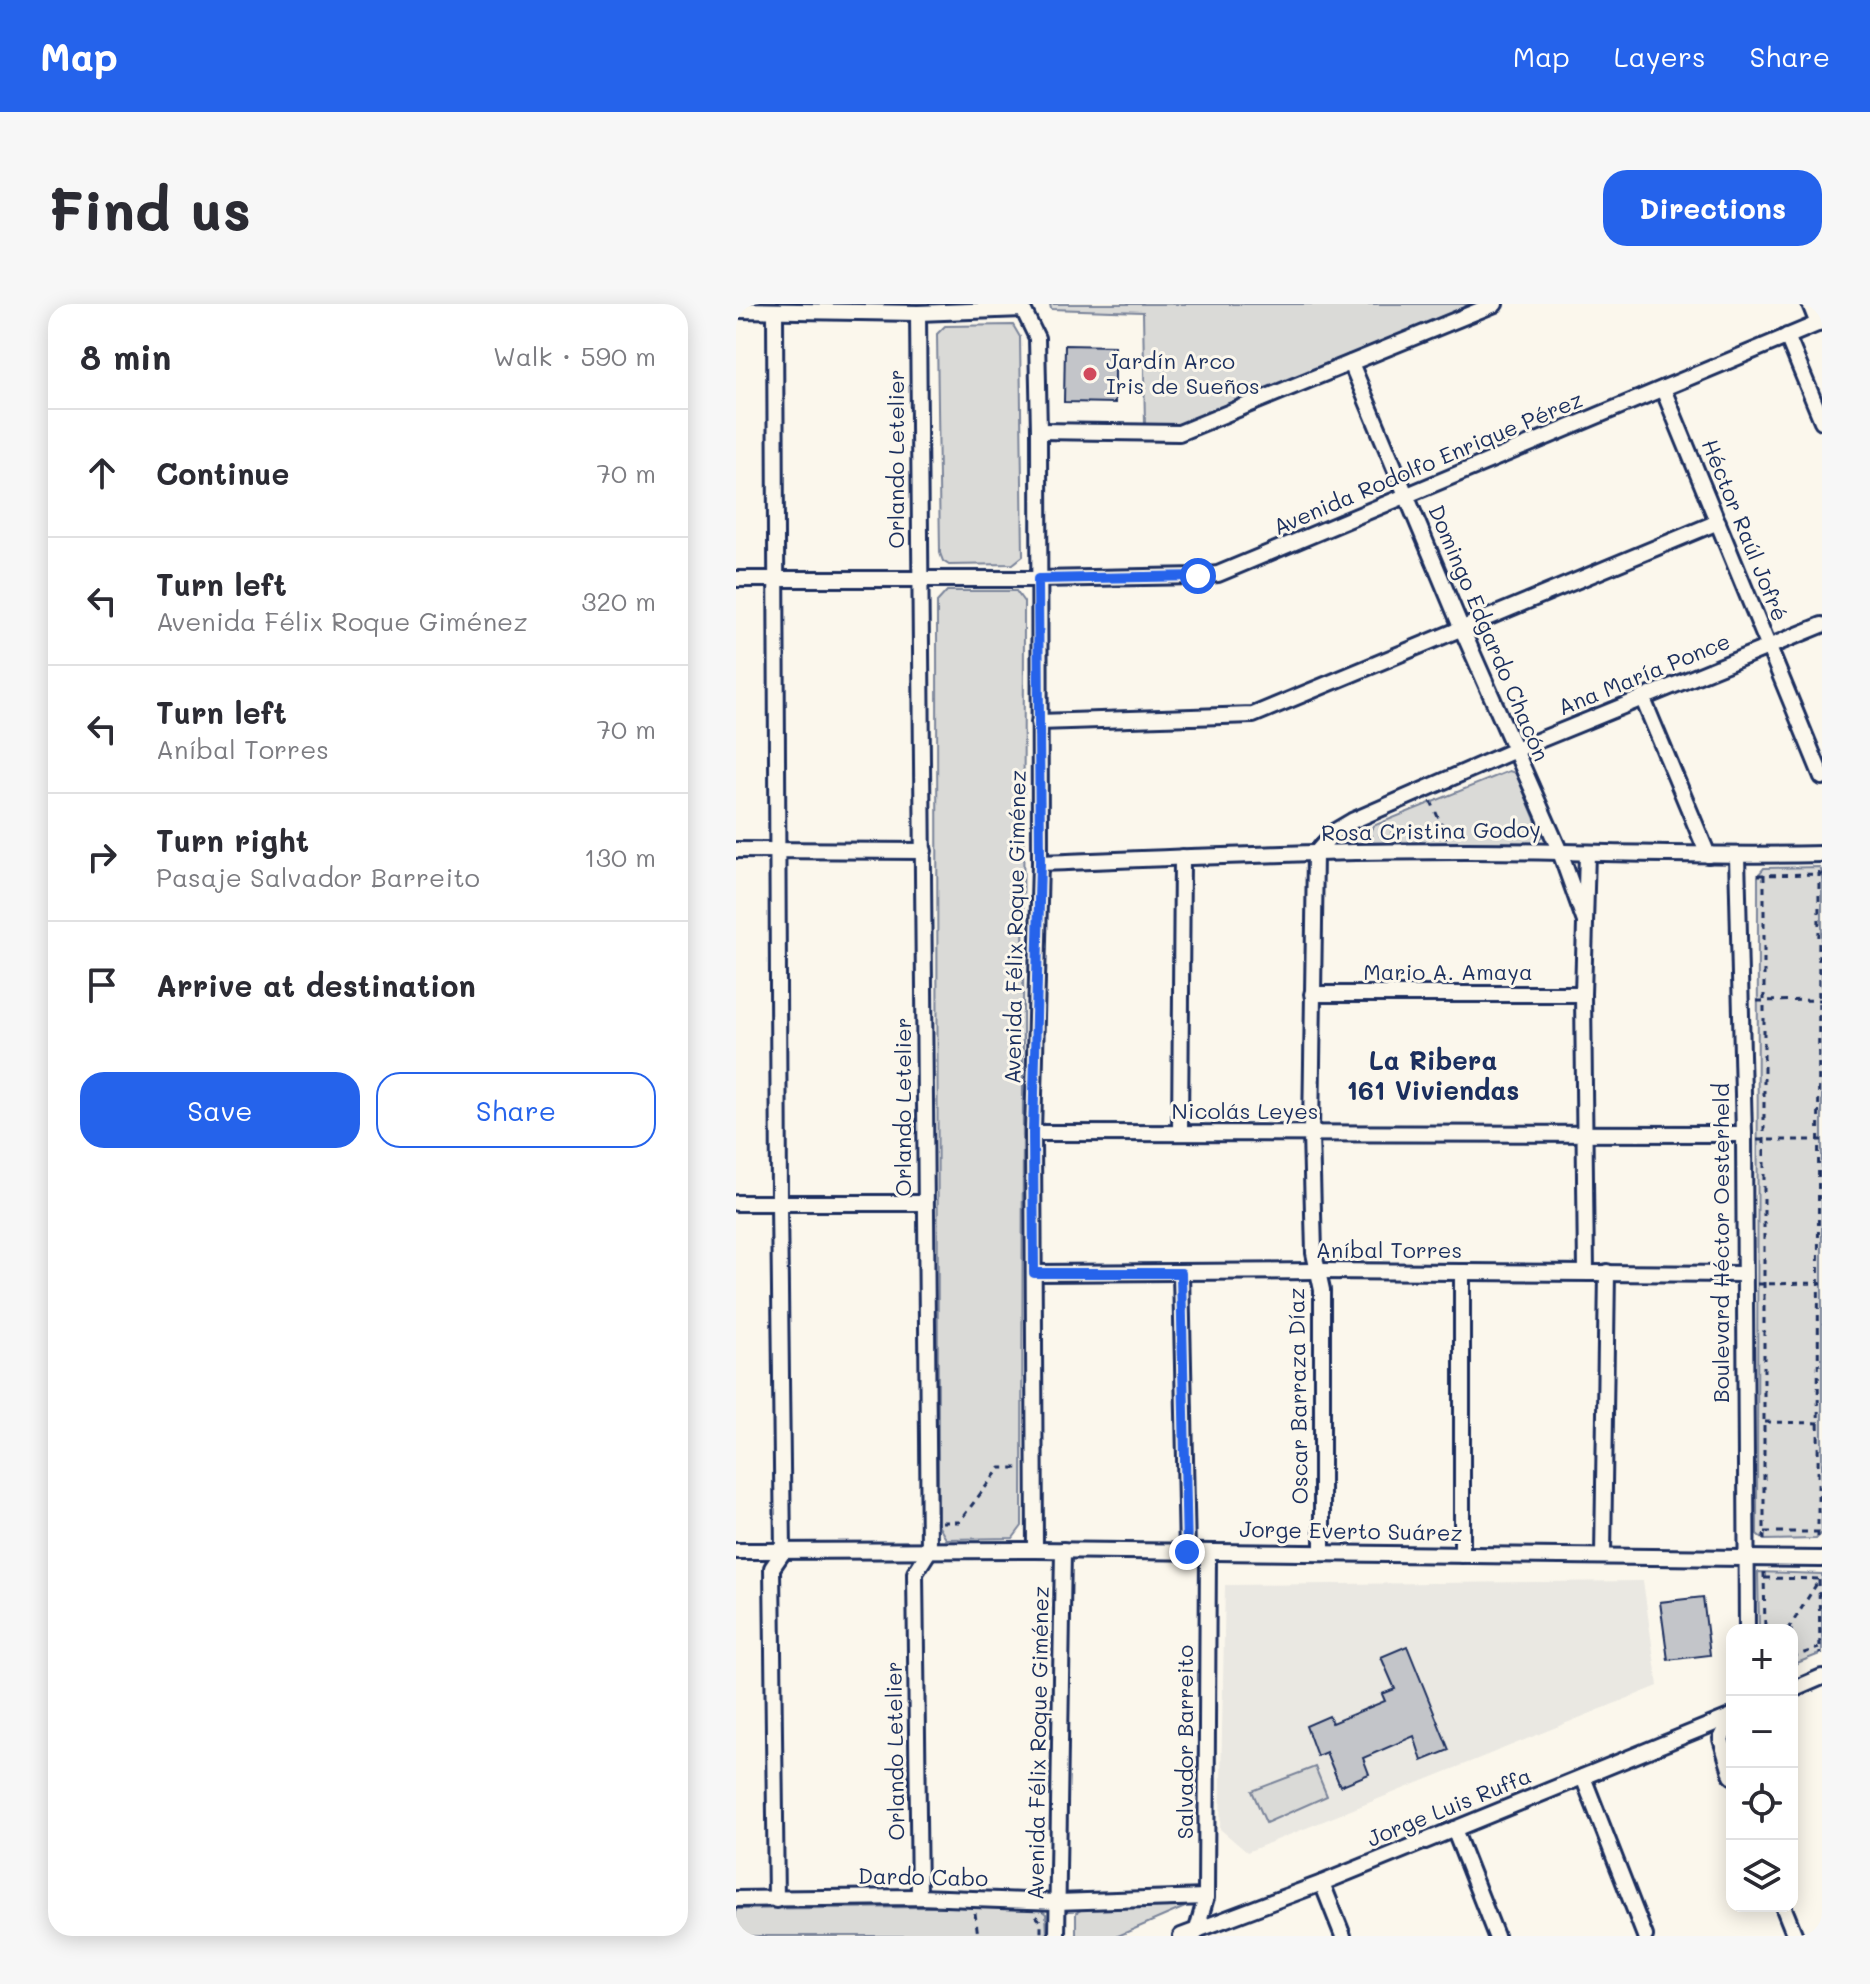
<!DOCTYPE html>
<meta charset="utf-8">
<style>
:root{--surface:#fff;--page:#f7f7f7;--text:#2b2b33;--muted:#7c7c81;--line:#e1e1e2;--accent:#2563eb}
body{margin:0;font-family:Mali,sans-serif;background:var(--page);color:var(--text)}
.controls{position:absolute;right:24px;bottom:24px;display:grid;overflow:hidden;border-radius:16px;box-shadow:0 4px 20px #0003}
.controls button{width:72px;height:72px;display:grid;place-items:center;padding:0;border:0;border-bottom:2px solid var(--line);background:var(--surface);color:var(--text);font:40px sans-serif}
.stop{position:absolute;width:24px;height:24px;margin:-18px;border:6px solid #2563eb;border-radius:50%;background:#fff}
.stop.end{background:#2563eb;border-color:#fff;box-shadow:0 2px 8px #0008}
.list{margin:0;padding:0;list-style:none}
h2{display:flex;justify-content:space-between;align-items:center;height:104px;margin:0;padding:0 32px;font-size:34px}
h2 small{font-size:26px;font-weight:400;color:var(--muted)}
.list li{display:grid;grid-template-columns:52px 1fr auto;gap:24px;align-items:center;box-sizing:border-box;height:128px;padding:0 32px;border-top:2px solid var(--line)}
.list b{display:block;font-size:30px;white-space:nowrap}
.list p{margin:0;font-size:26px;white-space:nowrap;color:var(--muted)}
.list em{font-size:26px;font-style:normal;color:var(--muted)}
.actions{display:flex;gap:16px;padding:24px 32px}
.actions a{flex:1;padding:18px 0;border:2px solid var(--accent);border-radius:24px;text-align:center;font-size:28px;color:var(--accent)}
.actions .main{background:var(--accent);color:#fff}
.icon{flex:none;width:44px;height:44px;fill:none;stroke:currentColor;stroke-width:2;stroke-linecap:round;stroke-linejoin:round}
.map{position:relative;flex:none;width:1086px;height:1632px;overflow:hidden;border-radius:24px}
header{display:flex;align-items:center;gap:48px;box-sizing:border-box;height:112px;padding:0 40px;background:var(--accent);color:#fff}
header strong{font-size:38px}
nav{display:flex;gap:44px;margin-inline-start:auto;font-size:28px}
.intro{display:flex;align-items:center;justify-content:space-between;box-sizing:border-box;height:192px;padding:0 48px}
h1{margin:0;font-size:56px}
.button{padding:20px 36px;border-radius:24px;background:var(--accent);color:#fff;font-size:28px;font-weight:700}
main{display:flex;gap:48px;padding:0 48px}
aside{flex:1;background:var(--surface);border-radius:24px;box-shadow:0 4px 20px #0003}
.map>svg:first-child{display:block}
.built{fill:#eae8e2}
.green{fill:#dadad7;stroke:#7a849a;stroke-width:2}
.building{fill:#c3c5c9;stroke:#1b2f5e;stroke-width:2}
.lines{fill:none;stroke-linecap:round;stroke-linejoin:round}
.minor-casing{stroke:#1b2f5e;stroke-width:20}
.path{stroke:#1b2f5e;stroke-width:3;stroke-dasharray:6 6;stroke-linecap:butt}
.minor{stroke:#fbf7ec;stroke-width:14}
.route{stroke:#2563eb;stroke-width:10}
.poi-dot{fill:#d1495b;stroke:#fbf7ec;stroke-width:3}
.labels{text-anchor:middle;stroke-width:6;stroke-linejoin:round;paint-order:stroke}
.poi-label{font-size:22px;fill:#1b2f5e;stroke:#fbf7ec;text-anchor:start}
.street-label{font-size:22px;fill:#1b2f5e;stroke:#fbf7ec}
.quarter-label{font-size:26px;font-weight:bold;fill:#1b2f5e;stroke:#fbf7ec}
</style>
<header>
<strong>Map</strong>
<nav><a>Map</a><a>Layers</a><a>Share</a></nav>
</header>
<div class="intro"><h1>Find us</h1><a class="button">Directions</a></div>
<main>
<aside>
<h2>8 min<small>Walk · 590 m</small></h2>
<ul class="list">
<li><svg class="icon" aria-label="ahead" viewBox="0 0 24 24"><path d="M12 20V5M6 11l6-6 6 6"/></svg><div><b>Continue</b></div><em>70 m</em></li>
<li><svg class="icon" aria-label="left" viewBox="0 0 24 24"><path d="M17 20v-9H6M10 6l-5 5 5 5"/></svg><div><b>Turn left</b><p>Avenida Félix Roque Giménez</p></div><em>320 m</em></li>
<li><svg class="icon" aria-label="left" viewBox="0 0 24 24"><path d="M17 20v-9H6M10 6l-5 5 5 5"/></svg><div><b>Turn left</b><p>Aníbal Torres</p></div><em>70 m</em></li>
<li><svg class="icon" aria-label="right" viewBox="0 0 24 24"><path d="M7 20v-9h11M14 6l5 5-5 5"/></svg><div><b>Turn right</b><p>Pasaje Salvador Barreito</p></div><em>130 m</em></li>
<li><svg class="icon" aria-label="arrive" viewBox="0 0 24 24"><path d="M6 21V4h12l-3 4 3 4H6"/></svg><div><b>Arrive at destination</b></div></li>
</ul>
<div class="actions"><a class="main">Save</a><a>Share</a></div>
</aside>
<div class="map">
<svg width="1086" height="1632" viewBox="0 0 1086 1632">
<rect width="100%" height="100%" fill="#fbf7ec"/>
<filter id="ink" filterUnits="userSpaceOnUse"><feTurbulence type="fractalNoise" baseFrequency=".0125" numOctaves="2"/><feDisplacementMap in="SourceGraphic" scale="16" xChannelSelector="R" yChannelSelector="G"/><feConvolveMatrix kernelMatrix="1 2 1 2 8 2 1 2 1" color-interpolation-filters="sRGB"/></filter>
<g filter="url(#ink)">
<polygon class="built" points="907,1277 922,1382 511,1548 484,1525 489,1281"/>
<g class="green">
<polygon points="314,0 736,0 445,120 409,122 407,8 315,5"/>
<polygon points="277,21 284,33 287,252 277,260 213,261 207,257 204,249 201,30 209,22"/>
<polygon points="211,287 280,287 288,298 286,1222 277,1234 210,1235 202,1221 201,298"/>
<polygon points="773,467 780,469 806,532 797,542 637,541 631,533 637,522"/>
<polygon points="1083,563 1086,567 1086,1229 1080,1235 1028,1236 1021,1230 1022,571 1028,564"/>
<polygon points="1022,1268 1086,1270 1086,1349 1056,1361 1056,1326 1023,1326"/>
<polygon points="579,1463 591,1492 530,1519 516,1487"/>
<polygon points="300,1602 310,1610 311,1632 0,1632 0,1605"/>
<polygon points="350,1603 449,1603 382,1632 340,1632 340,1609"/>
</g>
<g class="building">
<polygon points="329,41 379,42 379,99 328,98"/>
<polygon points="967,1293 974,1351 932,1356 924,1298"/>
<polygon points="671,1342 713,1446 686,1457 678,1432 627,1454 633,1470 604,1482 590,1448 581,1452 570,1422 593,1412 596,1419 649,1397 646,1390 659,1385 645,1353"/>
</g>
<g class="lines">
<defs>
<g id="minor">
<polyline points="1074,0 1082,20"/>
<polyline points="287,5 301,34 303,127 304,559 297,829 299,1246"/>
<polyline points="0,6 182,9 287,5"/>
<polyline points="39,8 43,899 47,1248 36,1264 40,1596"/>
<polyline points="182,9 193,1247 179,1269 183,1593"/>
<polyline points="1051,32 1086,117"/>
<polyline points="615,59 725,323 824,548 849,618"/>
<polyline points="927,85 1086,473"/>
<polyline points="303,127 443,129 759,0"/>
<polyline points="0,275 302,275 462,272 482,270 1086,18"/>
<polyline points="907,395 972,551"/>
<polyline points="303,418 517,411 982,218"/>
<polyline points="0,546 188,547"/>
<polyline points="1001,552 1008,830 1011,1326"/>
<path d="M304,559c172,-7 349,-15 521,-11 87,2 174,4 261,2"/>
<polyline points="576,690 847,690"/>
<polyline points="444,828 446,553"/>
<polyline points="297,829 1008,830"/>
<polyline points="0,899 189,899"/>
<polyline points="850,968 847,690 851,549"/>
<polyline points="298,969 581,967 1008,970"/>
<polyline points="445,969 451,1248"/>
<polyline points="0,1247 299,1246 1086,1255"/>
<polyline points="586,1249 586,986 578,949 575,829 579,550 599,527 616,517 779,446 1086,321"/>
<polyline points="726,1251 726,968"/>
<polyline points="867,1252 871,968"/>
<polyline points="1056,1386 1086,1373"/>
<polyline points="996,1413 985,1435 996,1472"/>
<polyline points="847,1473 909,1632"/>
<polyline points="718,1525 760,1632"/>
<polyline points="586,1579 607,1632"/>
<polyline points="0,1595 183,1593 321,1598 470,1593"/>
<polyline points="1047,1602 1059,1632"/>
<polyline points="460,1629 470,1593 472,1248"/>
<polyline points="321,1632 327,1246"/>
<polyline points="445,1632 586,1579 996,1412"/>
</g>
</defs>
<use href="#minor" class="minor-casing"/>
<g class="path">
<polyline points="695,497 711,534"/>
<polyline points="631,533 680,525"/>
<polyline points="1022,571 1086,570"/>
<polyline points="1021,697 1086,696"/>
<polyline points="1021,836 1086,836"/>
<polyline points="1021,980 1086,979"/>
<polyline points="1029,1118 1086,1119"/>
<polyline points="206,1218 223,1218 264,1164 283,1164"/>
<polyline points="1029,1228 1086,1228"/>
<polyline points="1082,1233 1083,563"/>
<polyline points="1028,1236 1028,564"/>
<polyline points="1028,1268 1029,1326"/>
<polyline points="1028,1274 1086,1275"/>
<polyline points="1083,1276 1084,1350"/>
<polyline points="1052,1326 1083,1276"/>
<polyline points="1056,1353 1083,1344"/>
<polyline points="239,1609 242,1632"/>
<polyline points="300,1612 305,1618 305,1632"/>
</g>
<use href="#minor" class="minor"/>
</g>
</g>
<g class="lines" filter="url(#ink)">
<polyline class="route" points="451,1248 445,969 298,969 297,829 304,559 302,275 462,272"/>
</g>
<circle class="poi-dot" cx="354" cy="70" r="8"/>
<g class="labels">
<g class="poi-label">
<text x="370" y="65">Jardín Arco<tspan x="370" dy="25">Iris de Sueños</tspan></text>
</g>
<g class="street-label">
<text transform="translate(160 155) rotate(-90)" y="8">Orlando Letelier</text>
<text transform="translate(692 159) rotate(-23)" y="8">Avenida Rodolfo Enrique Pérez</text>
<text transform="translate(1009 226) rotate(68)" y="8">Héctor Raúl Jofré</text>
<text transform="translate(753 329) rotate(67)" y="8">Domingo Edgardo Chacón</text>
<text transform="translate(908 370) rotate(-22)" y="8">Ana María Ponce</text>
<text transform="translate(695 527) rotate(-1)" y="8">Rosa Cristina Godoy</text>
<text transform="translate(279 623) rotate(-89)" y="8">Avenida Félix Roque Giménez</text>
<text x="712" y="676">Mario A. Amaya</text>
<text transform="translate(167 803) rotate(-90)" y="8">Orlando Letelier</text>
<text x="509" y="815">Nicolás Leyes</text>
<text transform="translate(985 939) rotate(-90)" y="8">Boulevard Héctor Oesterheld</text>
<text x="653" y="954">Aníbal Torres</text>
<text transform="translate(562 1092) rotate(-91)" y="8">Oscar Barraza Díaz</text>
<text transform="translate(615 1227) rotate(1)" y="8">Jorge Everto Suárez</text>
<text transform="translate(449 1438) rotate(-90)" y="8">Salvador Barreito</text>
<text transform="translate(302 1439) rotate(-89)" y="8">Avenida Félix Roque Giménez</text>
<text transform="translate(159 1447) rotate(-91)" y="8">Orlando Letelier</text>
<text transform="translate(713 1503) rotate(-22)" y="8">Jorge Luis Ruffa</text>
<text transform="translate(187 1573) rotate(1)" y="8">Dardo Cabo</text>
</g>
<g class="quarter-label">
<text x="697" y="766">La Ribera<tspan x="697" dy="30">161 Viviendas</tspan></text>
</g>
</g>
</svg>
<div class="controls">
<button>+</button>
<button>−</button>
<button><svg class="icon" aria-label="locate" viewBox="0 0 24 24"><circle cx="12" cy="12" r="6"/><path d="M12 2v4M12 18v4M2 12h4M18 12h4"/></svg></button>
<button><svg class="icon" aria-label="layers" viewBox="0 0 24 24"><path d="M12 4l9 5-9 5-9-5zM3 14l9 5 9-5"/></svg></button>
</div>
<div class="stop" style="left:462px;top:272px"></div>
<div class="stop end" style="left:451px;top:1248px"></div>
</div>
</main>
